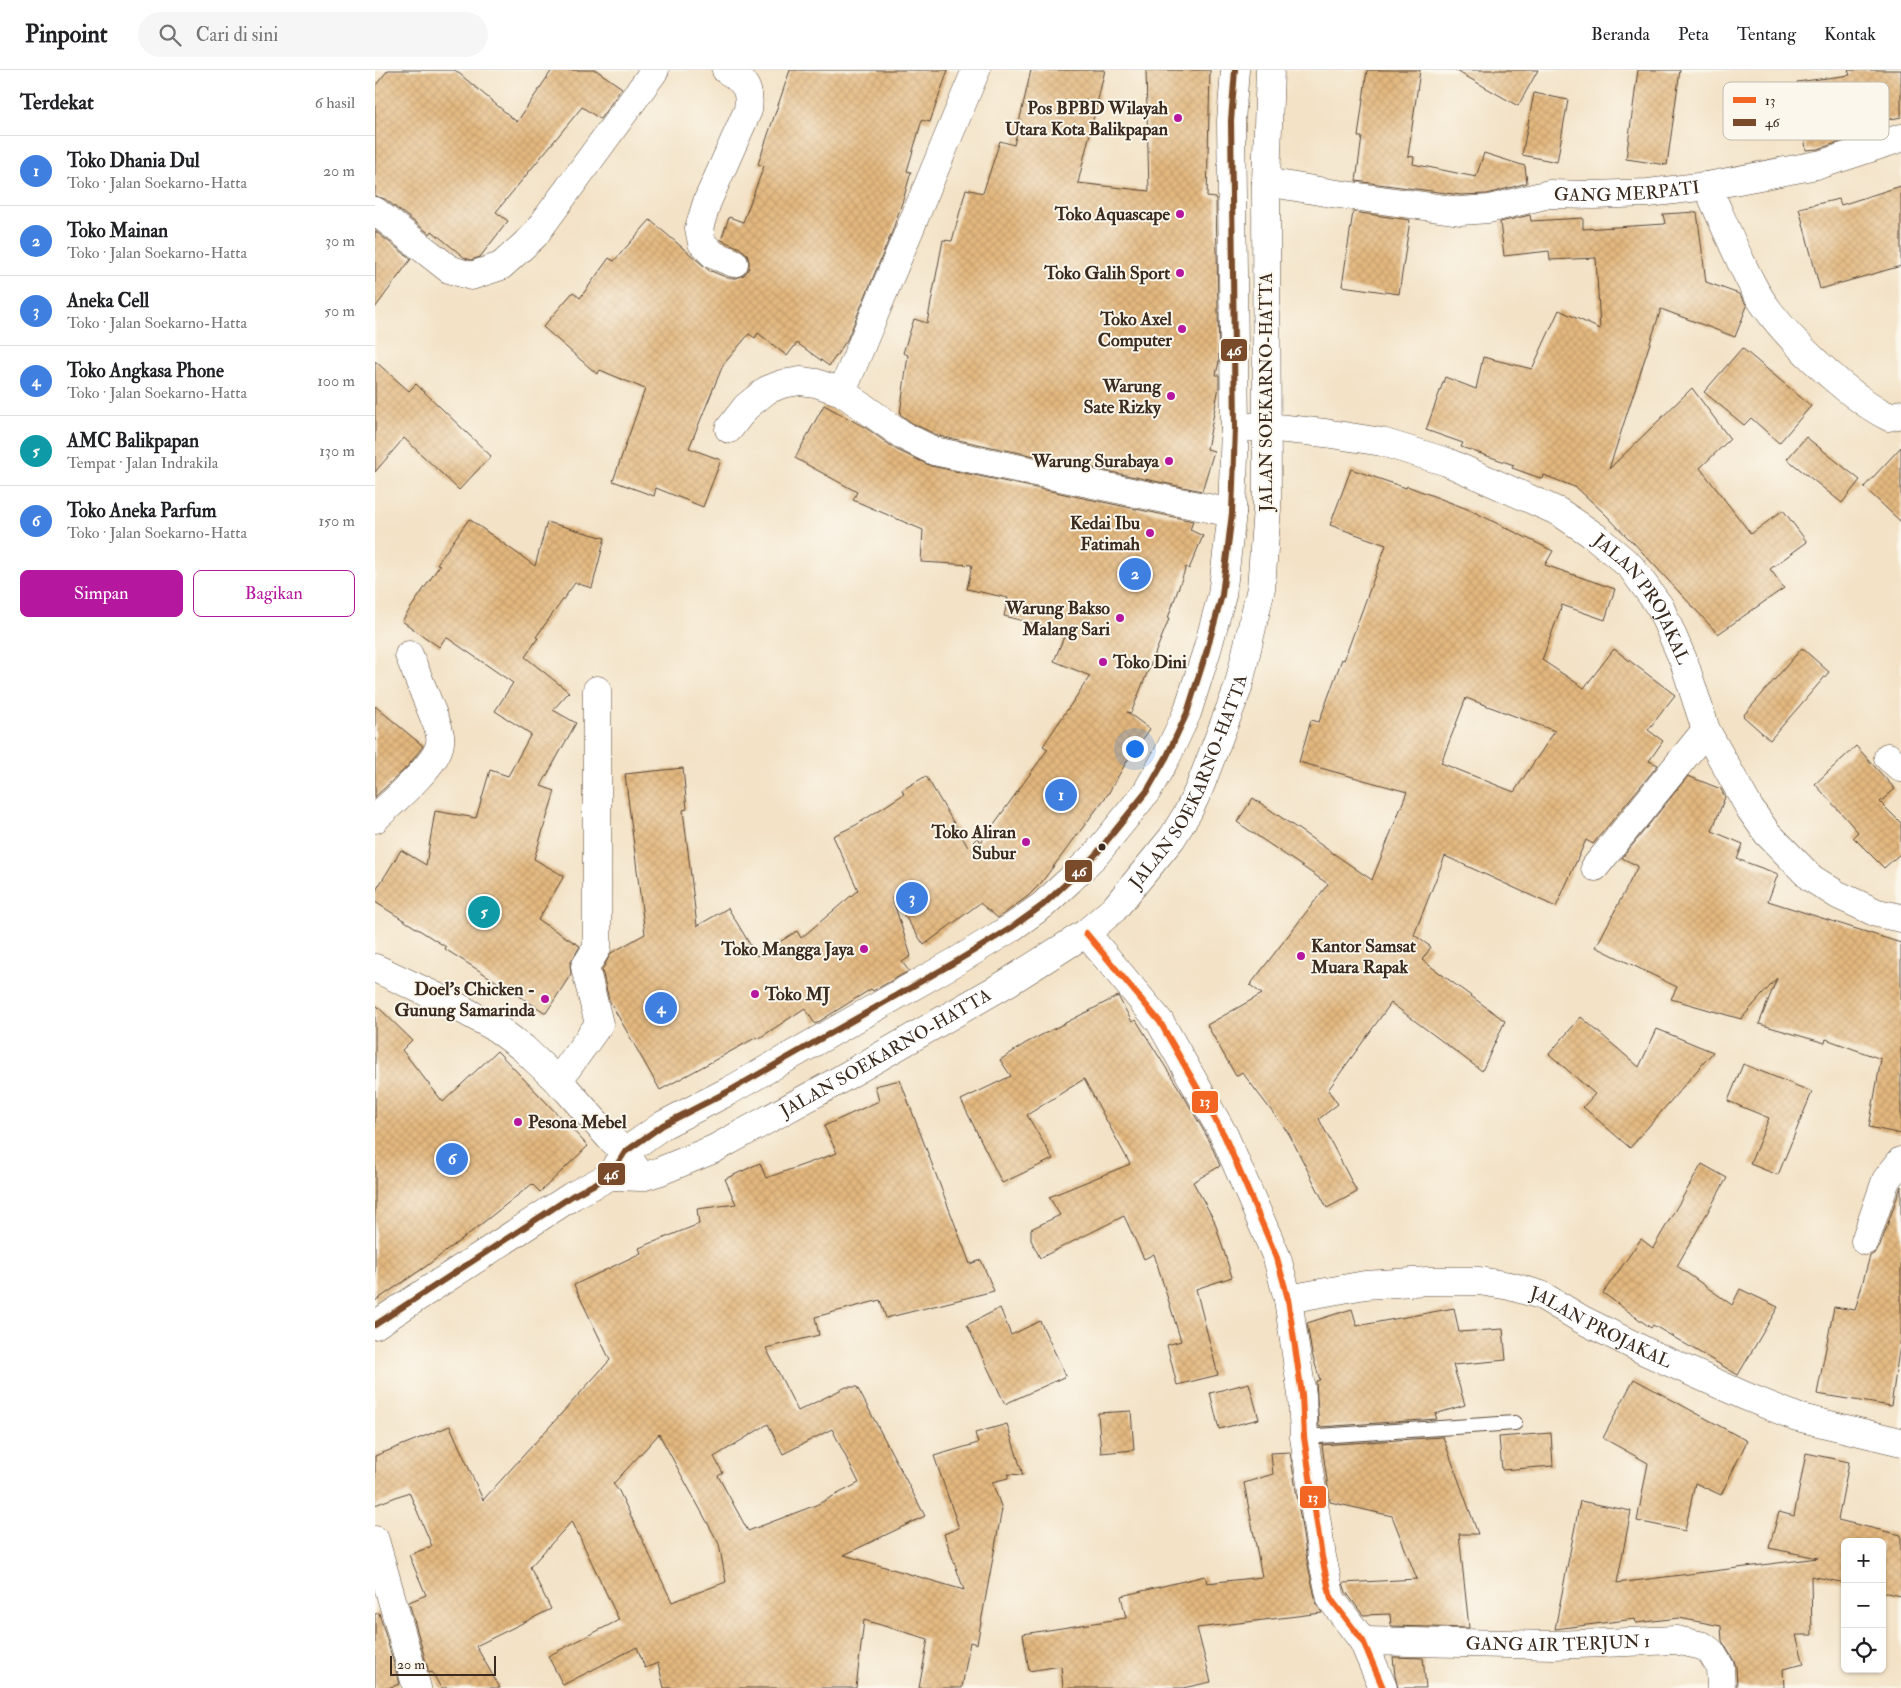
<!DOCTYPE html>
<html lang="id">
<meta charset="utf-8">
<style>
:root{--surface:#fff;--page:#f6f6f6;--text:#202124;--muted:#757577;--line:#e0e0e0;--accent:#b5179e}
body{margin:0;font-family:"IM FELL Double Pica",serif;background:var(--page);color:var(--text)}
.controls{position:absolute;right:15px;bottom:15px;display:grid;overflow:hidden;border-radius:8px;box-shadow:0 1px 4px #0004}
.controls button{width:45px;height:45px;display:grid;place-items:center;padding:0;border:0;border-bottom:1px solid var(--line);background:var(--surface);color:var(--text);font:25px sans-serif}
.scale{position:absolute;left:15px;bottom:12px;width:106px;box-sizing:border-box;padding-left:5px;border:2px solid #3b2a1e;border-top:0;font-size:14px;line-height:18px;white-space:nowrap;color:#3b2a1e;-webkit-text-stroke:4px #fbf7ec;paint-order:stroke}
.you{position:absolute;left:759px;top:678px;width:18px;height:18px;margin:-12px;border:4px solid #fff;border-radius:50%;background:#1a73e8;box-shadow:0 0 0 8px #1a73e833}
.badge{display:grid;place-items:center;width:32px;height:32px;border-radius:50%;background:var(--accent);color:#fff;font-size:16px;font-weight:700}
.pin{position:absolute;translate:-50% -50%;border:2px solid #fff;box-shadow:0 1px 5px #0006}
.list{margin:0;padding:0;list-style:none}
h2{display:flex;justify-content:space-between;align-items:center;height:65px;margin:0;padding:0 20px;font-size:21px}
h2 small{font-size:16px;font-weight:400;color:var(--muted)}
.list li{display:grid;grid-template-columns:32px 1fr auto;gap:15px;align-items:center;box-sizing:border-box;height:70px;padding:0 20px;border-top:1px solid var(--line)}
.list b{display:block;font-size:19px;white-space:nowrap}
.list p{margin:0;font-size:16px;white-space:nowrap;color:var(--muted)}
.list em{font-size:16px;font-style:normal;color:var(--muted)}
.actions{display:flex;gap:10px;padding:15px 20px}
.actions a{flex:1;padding:11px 0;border:1px solid var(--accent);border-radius:8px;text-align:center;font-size:18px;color:var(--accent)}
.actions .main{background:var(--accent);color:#fff}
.icon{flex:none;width:28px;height:28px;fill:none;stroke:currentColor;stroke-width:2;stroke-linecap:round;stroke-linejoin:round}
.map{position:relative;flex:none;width:1526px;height:1618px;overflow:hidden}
header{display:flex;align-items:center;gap:30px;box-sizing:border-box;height:70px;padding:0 25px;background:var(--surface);border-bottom:1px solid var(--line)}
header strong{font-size:24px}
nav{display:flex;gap:28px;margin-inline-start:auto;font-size:18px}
.search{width:350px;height:45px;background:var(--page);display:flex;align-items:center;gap:12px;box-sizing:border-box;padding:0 18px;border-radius:28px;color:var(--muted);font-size:19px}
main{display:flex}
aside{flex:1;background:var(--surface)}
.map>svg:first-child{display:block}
.building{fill:url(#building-cross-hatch);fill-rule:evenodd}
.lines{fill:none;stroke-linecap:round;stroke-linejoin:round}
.service-casing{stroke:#574637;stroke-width:16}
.minor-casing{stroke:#574637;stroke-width:29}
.tertiary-casing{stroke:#574637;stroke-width:29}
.trunk-casing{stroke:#574637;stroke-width:29}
.service{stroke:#fff;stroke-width:14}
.minor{stroke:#fff;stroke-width:28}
.tertiary{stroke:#fff;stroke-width:28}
.trunk{stroke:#fff;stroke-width:28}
.bus-1-casing{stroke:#fbf7ec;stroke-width:10}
.bus-2-casing{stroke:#fbf7ec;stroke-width:10}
.bus-1{stroke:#f26522;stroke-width:6}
.bus-2{stroke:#7a4b2a;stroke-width:6}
.poi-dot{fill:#b5179e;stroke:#fbf7ec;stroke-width:2}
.bus-dot{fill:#3b2a1e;stroke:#fbf7ec;stroke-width:2}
.labels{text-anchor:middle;stroke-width:4;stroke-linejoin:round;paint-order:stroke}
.poi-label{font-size:18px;font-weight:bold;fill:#3b2a1e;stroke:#fbf7ec;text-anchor:end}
.street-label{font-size:18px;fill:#3b2a1e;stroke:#fbf7ec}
.key{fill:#fbf7ec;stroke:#c1baae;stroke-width:1}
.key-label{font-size:14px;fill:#3b2a1e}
.line-badge{stroke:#fbf7ec;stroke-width:2}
.badge-label{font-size:14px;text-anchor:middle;font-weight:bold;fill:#fff}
</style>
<header>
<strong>Pinpoint</strong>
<div class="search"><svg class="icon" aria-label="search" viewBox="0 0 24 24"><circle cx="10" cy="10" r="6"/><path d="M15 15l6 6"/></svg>Cari di sini</div>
<nav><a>Beranda</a><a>Peta</a><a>Tentang</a><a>Kontak</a></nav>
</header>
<main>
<aside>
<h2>Terdekat<small>6 hasil</small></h2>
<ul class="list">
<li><span class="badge" style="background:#3f7fe0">1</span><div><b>Toko Dhania Dul</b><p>Toko · Jalan Soekarno-Hatta</p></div><em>20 m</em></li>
<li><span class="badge" style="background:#3f7fe0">2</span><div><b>Toko Mainan</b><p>Toko · Jalan Soekarno-Hatta</p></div><em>30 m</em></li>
<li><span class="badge" style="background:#3f7fe0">3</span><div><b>Aneka Cell</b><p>Toko · Jalan Soekarno-Hatta</p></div><em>50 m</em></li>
<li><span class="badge" style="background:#3f7fe0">4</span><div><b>Toko Angkasa Phone</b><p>Toko · Jalan Soekarno-Hatta</p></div><em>100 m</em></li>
<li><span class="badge" style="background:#0f9aa8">5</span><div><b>AMC Balikpapan</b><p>Tempat · Jalan Indrakila</p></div><em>130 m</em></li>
<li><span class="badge" style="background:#3f7fe0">6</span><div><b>Toko Aneka Parfum</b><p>Toko · Jalan Soekarno-Hatta</p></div><em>150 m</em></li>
</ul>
<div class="actions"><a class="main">Simpan</a><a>Bagikan</a></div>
</aside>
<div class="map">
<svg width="1526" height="1618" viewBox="0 0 1526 1618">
<defs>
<pattern id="building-cross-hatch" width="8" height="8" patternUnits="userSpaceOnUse" patternTransform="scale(1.25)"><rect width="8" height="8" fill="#e3b87f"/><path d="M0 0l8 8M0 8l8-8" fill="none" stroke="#c49e6d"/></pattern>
</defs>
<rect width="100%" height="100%" fill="#fbf7ec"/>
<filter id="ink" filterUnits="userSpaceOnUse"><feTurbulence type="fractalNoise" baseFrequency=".02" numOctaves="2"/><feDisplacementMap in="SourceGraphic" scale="10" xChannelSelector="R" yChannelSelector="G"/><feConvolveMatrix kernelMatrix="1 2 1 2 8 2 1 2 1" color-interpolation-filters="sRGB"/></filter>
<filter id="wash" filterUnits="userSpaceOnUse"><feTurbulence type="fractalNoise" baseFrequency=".0096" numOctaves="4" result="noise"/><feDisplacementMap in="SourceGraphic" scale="20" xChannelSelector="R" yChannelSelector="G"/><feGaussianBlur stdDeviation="1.12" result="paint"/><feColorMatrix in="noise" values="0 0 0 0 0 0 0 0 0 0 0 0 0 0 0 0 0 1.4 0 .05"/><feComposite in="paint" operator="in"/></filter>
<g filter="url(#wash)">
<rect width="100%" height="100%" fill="#f3e2c6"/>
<g id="blocks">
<g class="building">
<polygon points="13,0 80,0 142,52 177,0 221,0 247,18 225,49 207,37 121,142 133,151 105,187 96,190 90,188 57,161 55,164 10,129 0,126 0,16"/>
<polygon points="415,0 573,0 555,52 547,50 532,101 536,102 529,127 517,162 472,270 454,296 422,273 412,286 383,263 380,268 374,264 348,295 314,378 346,390 328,437 281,418 279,426 238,411 270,319 225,300 222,304 168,257 198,222 205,228 234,188 239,191 275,150 336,202 336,201 353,208 361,208 369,205 374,198 374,191 372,184 365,178 346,170 354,147 368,152 389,96 383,94"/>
<polygon points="656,0 730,0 703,113 774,121 771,0 835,0 832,127 841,128 844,291 841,305 844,305 844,317 832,379 839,381 827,421 564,366 537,353 525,344 533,285 528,283 539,249 552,253 568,170 577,171 591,119 608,123 625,71 639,75"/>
<polygon points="992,0 1045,0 1033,86 1039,87 1038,94 1101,107 1109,83 1150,96 1152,113 1112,124 1086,125 981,111 987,67 983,67"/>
<polygon points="1080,0 1163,0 1143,36"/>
<polygon points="1263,0 1305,0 1292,95 1251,89"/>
<polygon points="1473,0 1526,0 1526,47 1470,59 1471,70 1443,79 1431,80 1422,12 1475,5"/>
<polygon points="1159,23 1193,30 1182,92 1147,85"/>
<polygon points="1526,116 1526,196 1445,219 1424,138 1464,129 1466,135"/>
<polygon points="978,142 1035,150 1024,224 967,216"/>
<polygon points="1322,142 1331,212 1364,224 1372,236 1360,267 1286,239 1234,399 1317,318 1355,369 1325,398 1376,464 1408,440 1432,472 1395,499 1409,518 1343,564 1256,470 1256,471 1229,443 1202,418 1169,405 1168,409 1137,398 1139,395 1086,377 1088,373 1051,360 1070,307 1101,319 1108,287 1157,299 1184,240 1225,259 1221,188 1175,190 1174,181 1129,186 1125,152 1155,145 1156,151 1208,148 1208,159 1290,154 1288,144"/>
<polygon points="0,161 36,189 0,238"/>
<polygon points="1367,278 1436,336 1404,373 1376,348 1369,355 1329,322"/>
<polygon points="0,291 34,321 41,314 116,386 84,420 29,368 0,402"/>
<polygon points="449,335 491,358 522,380 556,396 818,451 815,460 828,466 814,499 811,497 793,548 794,549 756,643 752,642 775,659 752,691 733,724 666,813 653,826 623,848 605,833 549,875 517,827 536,886 527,892 534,901 498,921 496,919 440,954 430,938 383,969 382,967 285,1020 234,930 227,900 236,883 270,864 250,704 308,698 312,739 308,740 322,856 353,838 382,886 422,861 426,868 483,820 458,766 481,755 529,724 527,720 551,706 593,777 602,768 606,772 673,679 668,676 715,606 679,591 691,562 629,546 633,528 592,519 597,495 546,492 548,460 478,430 482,422 420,388"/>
<polygon points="1431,367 1485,410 1467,433 1412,389"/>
<polygon points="1526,377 1526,452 1489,417"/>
<path d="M976,399l55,19 1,-2 63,24 83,41 -8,14 70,24 -10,31 -43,-15 -20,55 42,28 30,-39 61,46 -27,35 15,11 -14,20 9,4 -65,79 -7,-4 -30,67 -111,-51 -31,79 17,12 -9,13 83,61 -23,50 -91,-68 -63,87 10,14 -19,15 38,73 -30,16 -38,-74 -47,-62 -6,4 -29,-51 55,-31 -12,-9 78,-101 -91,-62 16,-24 119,82 35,-88 -108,-30 12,-42 8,2 23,-63 2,1 42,-115 -56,-20zM1091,628l89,33 -41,61 -73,-29z"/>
<polygon points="94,449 160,496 172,452 230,468 217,518 200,513 161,567 163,568 150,587 194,622 178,640 201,653 166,716 180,721 159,789 189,806 163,850 205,876 195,894 196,904 171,943 70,879 71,877 0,832 0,822 26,780 51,795 60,741 101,748 115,700 133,706 156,664 120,641 138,613 71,567 64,577 27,551 65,495 62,494"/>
<polygon points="1427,578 1454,602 1395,670 1368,646"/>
<polygon points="0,636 48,676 33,696 0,727"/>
<polygon points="1481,676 1520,719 1505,732 1526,753 1526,783 1509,798 1478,767 1483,762 1440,714"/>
<polygon points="1313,706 1346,719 1350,727 1337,761 1368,774 1362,789 1403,804 1393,831 1526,873 1526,1064 1494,1057 1506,989 1451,969 1450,973 1384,954 1402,908 1366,949 1296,929 1302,917 1221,877 1263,796 1247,788"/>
<polygon points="743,926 757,952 761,950 810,1028 835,1072 845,1096 818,1112 839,1150 857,1207 821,1219 843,1305 802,1315 792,1275 806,1271 779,1184 769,1189 749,1146 665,1188 656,1170 656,1159 685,1145 674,1127 755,1094 709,1009 652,1045 678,1089 627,1113 586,1030 636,1006 625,990 651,973"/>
<polygon points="0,934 37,970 27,980 68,1032 122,981 213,1076 165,1122 157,1114 95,1163 50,1197 0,1231"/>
<polygon points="1206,947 1264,997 1282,959 1338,982 1255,1078 1208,1037 1220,1024 1174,984"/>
<polygon points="1368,994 1437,1022 1403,1105 1375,1094 1394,1048 1353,1031"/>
<path d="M525,1010l70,184 11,-4 13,31 -108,27 -6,-18 -65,17 4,18 -53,13 32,63 48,-24h11l68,129 -81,39 120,35 -20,-56 15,-6 -25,-72 44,-13 -3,-10 32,-9 16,51 -15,-1v4l-16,4 10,27 -25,135 -7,-2 -8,46h-43l9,-49 -64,-19 -8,68h-192l-6,-25 -13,5 -8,-21 -74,38 -15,-29 71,-36 -47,-99 -42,46 21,42 -75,37 24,42h-59l-9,-16 -3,1 -20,-71 17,-7 -17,-40 23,-9 -23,-54 -34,13v-49l75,-30 33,74 127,-140 -36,-75 67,-32 -2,-5 60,-24 -2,-15 39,-5 -11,-25 35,-16 6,15 71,-25 -13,-27 55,-25 -4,-15zM393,1354l15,30 49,-25 27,54 -43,22 -68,26 -30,-55 5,-3 -9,-16zM284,1364l60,110 7,38 -54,20 -53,-111 -6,-7z"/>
<polygon points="1327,1094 1352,1108 1302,1196 1357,1235 1365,1219 1403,1237 1363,1305 1278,1255 1276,1258 1228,1223 1266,1169 1278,1178"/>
<polygon points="1526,1116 1526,1267 1516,1336 1442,1324 1459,1237 1480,1240 1495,1186 1501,1182 1505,1176"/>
<polygon points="625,1238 636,1265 665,1251 691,1306 630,1334 592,1255"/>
<polygon points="1079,1238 1084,1262 1128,1259 1131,1290 1078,1295 1090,1335 1060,1344 1062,1349 944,1357 941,1311 945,1310 937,1284 932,1253 977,1239 982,1256"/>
<polygon points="1259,1309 1372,1371 1346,1425 1320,1413 1310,1461 1262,1451 1273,1393 1228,1368"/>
<polygon points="874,1313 884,1349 844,1359 835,1323"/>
<polygon points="756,1341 759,1380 726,1383 723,1343"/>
<polygon points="1176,1363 1178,1396 1127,1400 1124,1367"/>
<polygon points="1068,1367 1103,1464 1084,1464 1094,1558 1016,1556 1015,1544 988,1545 971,1522 968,1513 1042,1509 1017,1446 955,1432 947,1375"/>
<polygon points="915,1382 932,1490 941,1532 947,1543 822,1558 836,1612 808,1618 688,1618 686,1596 654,1601 648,1564 751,1548 746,1526 830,1506 832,1513 887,1507 869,1413 898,1404 896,1383"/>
<polygon points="1431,1383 1474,1392 1463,1450 1526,1465 1526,1526 1507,1522 1507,1472 1470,1472 1470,1513 1436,1506 1437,1565 1421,1565 1429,1594 1408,1599 1409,1618 1362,1618 1361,1596 1358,1589 1347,1571 1346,1556 1304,1548 1261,1553 1260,1549 1180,1559 1205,1431 1256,1441 1242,1513 1443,1488 1394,1478 1404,1442 1419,1446"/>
<polygon points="4,1543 25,1614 13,1618 0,1618 0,1544"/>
<polygon points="1018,1587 1048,1588 1051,1618 1023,1618 1020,1606"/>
</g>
</g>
</g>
<g filter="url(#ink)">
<use href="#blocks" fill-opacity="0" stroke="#574637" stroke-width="1"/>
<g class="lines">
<defs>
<polyline id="service" points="929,1367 1140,1353"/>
<g id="minor">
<path d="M351,0c18,11 25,18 22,40l-41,92 -8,26 3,15 12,12 20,8"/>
<path id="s1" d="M891,112l65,11 129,18 29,-2 60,-15 45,1 54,-2 59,-7 115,-22 79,-26"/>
<path d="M1332,116c16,35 30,71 48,104 23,41 92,106 134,127l12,-3"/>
<polyline points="0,141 74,199 96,206 126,196 159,166 280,0"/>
<polyline points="467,322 601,0"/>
<path id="s2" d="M860,357h32l58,6 57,9 65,20 112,50 37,25 35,30 29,40 24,55 22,68 44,79 17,24 44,45 27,17 39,18 24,5"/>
<polyline points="354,359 371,337 392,320 407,314 425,311 441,313 467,322 529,366 559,381 857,443"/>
<polyline points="1513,687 1526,698"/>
<path d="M0,749c17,-17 55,-49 63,-69 4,-9 2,-15 0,-23l-29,-72"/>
<polyline points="1220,797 1331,660"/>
<polyline points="711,863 785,952 849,1065 902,1188 913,1229 927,1325 929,1367 947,1487 956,1529 988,1571 1008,1618"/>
<polyline points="183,1011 224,954 210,897 222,878 222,620"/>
<polyline points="1490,1171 1511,1110 1526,1091"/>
<path id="s3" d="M913,1229l77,-14 63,-4h51l31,5 31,9 40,24 68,34 96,43 52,21 104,25"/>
<polyline points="0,1470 42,1618"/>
<path id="s4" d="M988,1571l191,4 122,-5 27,6 8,6 9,15 1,21"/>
</g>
<polyline id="tertiary" points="0,898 81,936 121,958 148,978 192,1020 234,1067 250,1082 263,1102"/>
<g id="trunk">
<path id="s5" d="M235,1106l32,1 16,-5 56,-23 120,-66 173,-100 79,-50 28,-24 58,-71 16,-26 11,-23 39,-101 23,-100 6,-80 -1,-326 4,-112"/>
<polyline points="0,1255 197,1126 235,1106 250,1082 288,1055 354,1021 582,891 636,858 668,835 695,810 722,783 772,721 792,686 812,643 832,580 847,525 857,443 860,357 856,51 860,0"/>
</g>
</defs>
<use href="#service" class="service-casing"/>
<use href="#minor" class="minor-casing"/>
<use href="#tertiary" class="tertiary-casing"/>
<use href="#trunk" class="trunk-casing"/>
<use href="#service" class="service"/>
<use href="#minor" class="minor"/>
<use href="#tertiary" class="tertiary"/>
<use href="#trunk" class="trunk"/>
<defs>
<polyline id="bus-1" points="711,863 785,952 849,1065 902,1188 913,1229 927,1325 929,1367 947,1487 956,1529 988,1571 1008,1618"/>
<polyline id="bus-2" points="0,1255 197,1126 235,1106 250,1082 288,1055 354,1021 582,891 636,858 668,835 695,810 722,783 772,721 792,686 812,643 832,580 847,525 857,443 860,357 856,51 860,0"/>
</defs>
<use href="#bus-1" class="bus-1-casing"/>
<use href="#bus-2" class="bus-2-casing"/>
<use href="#bus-1" class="bus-1"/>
<use href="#bus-2" class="bus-2"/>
</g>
</g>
<g class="poi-dot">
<circle cx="803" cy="48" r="5"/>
<circle cx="805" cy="144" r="5"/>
<circle cx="805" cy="203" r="5"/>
<circle cx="807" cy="259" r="5"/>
<circle cx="796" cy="326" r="5"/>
<circle cx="794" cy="391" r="5"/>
<circle cx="775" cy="463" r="5"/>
<circle cx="745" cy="548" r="5"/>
<circle cx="728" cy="592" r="5"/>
<circle cx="651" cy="772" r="5"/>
<circle cx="489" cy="879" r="5"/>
<circle cx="926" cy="886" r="5"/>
<circle cx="380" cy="924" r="5"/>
<circle cx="170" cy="929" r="5"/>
<circle cx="143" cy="1052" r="5"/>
</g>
<circle class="bus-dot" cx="727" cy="777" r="4.5"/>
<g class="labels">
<g class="poi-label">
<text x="793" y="44">Pos BPBD Wilayah<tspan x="793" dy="21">Utara Kota Balikpapan</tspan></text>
<text x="795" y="150">Toko Aquascape</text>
<text x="795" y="209">Toko Galih Sport</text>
<text x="797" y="255">Toko Axel<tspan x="797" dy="21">Computer</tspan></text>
<text x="786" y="322">Warung<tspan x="786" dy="21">Sate Rizky</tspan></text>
<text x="784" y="397">Warung Surabaya</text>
<text x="765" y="459">Kedai Ibu<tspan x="765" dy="21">Fatimah</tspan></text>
<text x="735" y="544">Warung Bakso<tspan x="735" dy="21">Malang Sari</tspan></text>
<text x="738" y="598" text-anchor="start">Toko Dini</text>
<text x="641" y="768">Toko Aliran<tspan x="641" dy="21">Subur</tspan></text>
<text x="936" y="882" text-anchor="start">Kantor Samsat<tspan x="936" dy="21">Muara Rapak</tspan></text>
<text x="479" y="885">Toko Mangga Jaya</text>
<text x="160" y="925">Doel's Chicken -<tspan x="160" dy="21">Gunung Samarinda</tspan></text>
<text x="390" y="930" text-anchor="start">Toko MJ</text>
<text x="153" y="1058" text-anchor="start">Pesona Mebel</text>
</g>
<g class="street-label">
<text dy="6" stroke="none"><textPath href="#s1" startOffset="365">GANG MERPATI</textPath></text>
<text transform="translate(891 322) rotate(-90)" y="6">JALAN SOEKARNO-HATTA</text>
<text dy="6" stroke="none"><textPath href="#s2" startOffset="462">JALAN PROJAKAL</textPath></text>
<text dy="6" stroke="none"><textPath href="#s5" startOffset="726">JALAN SOEKARNO-HATTA</textPath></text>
<text dy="6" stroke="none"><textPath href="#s5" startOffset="306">JALAN SOEKARNO-HATTA</textPath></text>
<text dy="6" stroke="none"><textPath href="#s3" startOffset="324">JALAN PROJAKAL</textPath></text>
<text dy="6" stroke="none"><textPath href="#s4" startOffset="195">GANG AIR TERJUN 1</textPath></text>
</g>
</g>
<rect x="1348" y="12" width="166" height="58" rx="8" class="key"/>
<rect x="1358" y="27" width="23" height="6" fill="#f26522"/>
<rect x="1358" y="49" width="23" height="7" fill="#7a4b2a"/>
<g class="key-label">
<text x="1390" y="35">13</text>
<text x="1390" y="57">46</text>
</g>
<g class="line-badge">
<rect x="845" y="268" width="28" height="24" rx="5" fill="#7a4b2a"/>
<rect x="689" y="789" width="29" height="24" rx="5" fill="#7a4b2a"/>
<rect x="816" y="1020" width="28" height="24" rx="5" fill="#f26522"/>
<rect x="222" y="1092" width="29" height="24" rx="5" fill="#7a4b2a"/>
<rect x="924" y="1415" width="28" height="24" rx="5" fill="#f26522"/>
</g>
<g class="badge-label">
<text x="859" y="285">46</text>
<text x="704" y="806">46</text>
<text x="830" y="1036">13</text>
<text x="236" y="1109">46</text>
<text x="938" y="1432">13</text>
</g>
</svg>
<div class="controls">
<button>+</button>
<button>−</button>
<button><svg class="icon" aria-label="locate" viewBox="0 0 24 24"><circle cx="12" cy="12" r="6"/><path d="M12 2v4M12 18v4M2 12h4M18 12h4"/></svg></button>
</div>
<div class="scale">20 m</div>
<div class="you"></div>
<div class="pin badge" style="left:686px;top:725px;background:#3f7fe0">1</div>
<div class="pin badge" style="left:760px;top:504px;background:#3f7fe0">2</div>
<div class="pin badge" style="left:537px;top:828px;background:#3f7fe0">3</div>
<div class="pin badge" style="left:286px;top:938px;background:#3f7fe0">4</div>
<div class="pin badge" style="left:109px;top:842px;background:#0f9aa8">5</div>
<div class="pin badge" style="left:77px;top:1089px;background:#3f7fe0">6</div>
</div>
</main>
